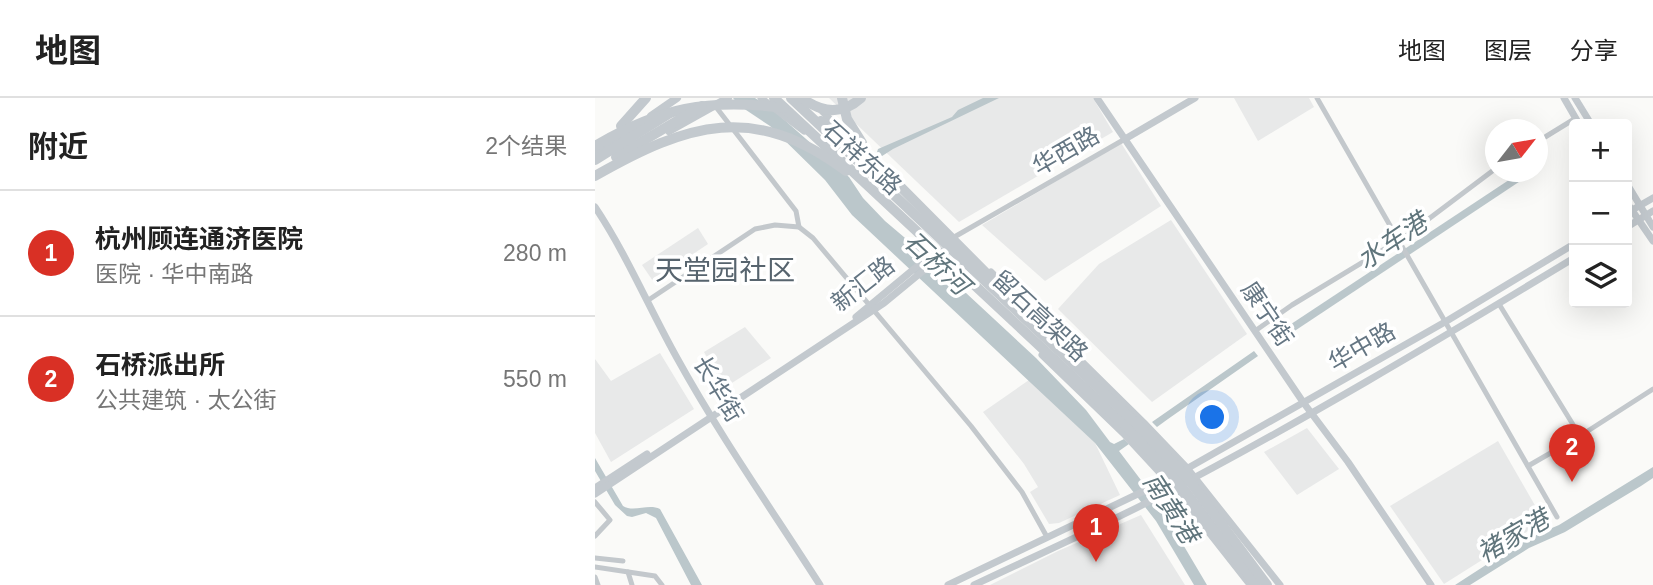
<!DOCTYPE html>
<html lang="zh">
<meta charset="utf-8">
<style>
:root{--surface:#fff;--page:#f6f6f6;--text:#222;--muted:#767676;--line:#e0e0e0;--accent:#d93025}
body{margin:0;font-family:Helvetica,"Noto Sans SC",sans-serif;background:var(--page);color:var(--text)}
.controls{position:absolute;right:21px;top:21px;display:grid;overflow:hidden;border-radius:7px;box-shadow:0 7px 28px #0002}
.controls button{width:63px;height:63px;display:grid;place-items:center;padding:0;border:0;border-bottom:2px solid var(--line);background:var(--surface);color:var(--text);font:35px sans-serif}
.compass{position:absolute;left:890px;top:21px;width:63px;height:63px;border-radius:50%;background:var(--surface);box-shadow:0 7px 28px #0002;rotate:59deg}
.you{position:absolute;left:618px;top:320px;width:24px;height:24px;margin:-18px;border:5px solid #fff;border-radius:50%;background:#1a73e8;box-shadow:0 0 0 10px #1a73e833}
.badge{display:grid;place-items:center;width:46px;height:46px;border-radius:50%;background:var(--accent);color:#fff;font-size:23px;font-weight:700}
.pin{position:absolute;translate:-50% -58px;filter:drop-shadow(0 2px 4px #0008)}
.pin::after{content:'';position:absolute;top:37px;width:24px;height:21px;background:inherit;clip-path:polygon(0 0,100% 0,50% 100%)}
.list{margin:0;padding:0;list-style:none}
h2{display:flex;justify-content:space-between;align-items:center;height:91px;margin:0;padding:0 28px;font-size:30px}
h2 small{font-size:23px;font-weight:400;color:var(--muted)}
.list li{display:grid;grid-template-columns:46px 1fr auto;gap:21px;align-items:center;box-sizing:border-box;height:126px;padding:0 28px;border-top:2px solid var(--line)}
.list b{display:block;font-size:26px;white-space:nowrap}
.list p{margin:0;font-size:23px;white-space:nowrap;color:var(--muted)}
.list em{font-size:23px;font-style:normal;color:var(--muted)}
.icon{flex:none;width:38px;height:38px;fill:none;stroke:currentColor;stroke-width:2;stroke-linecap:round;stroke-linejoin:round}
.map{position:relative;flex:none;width:1058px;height:487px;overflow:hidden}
header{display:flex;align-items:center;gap:42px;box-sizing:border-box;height:98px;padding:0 35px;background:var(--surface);border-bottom:2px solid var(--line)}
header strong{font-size:33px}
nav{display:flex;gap:38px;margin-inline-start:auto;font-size:24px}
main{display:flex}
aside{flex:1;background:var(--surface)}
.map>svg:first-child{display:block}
.built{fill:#e8e9e9}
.water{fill:#bbc7cb}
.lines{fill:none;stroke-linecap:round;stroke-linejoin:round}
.street{stroke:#c3c8cc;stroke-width:5}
.secondary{stroke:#c3c9ce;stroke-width:7}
.primary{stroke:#c3c9ce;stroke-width:8}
.highway{stroke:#c3c9ce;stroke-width:10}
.labels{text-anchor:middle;stroke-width:7;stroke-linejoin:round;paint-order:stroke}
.street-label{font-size:24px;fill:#657683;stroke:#fff}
.water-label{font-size:26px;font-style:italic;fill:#60757c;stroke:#fff}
.quarter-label{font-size:28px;fill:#57646e;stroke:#fff}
</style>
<header>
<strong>地图</strong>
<nav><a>地图</a><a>图层</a><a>分享</a></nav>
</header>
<main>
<aside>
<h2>附近<small>2个结果</small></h2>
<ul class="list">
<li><span class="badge">1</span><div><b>杭州顾连通济医院</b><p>医院 · 华中南路</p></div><em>280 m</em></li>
<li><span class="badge">2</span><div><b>石桥派出所</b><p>公共建筑 · 太公街</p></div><em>550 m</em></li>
</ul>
</aside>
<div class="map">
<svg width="1058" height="487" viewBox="0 0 1058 487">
<rect width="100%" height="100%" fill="#fafaf8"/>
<g class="built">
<polygon points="234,0 498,0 518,34 364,124"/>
<polygon points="639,0 714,0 719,9 663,43"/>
<polygon points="526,45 566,108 450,183 387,127"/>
<polygon points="576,122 652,236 557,304 463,211 504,166"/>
<polygon points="103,130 113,146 58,183 47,167"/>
<polygon points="150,229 176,260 129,290 109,254"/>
<polygon points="65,255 99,311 16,364 0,335 0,261 16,283"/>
<polygon points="434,282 500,345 525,397 464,425 454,426 435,394 443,389 429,366 388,314"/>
<polygon points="712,330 744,371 702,397 669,354"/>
<polygon points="903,343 949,423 849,486 795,408"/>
<polygon points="546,417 590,487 395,487 463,453"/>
</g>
<g class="water">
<polygon points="138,0 160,0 176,10 254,79 268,100 290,123 329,156 441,260 491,312 515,344 519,346 529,341 534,346 524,353 564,406 612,487 599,487 561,423 500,345 257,117 230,82 175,28 145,8"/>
<polygon points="388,0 404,0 298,51 284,60 281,57 283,51 357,19 363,12"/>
<polygon points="926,74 939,74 686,242 682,240 681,236"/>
<polygon points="659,253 663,258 573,321 562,329 557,324"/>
<path d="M0,360l28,48c11,7 25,-3 37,3l42,76h-11l-35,-67 -10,-5 -14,4 -5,-1 -12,-11 -20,-34z"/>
<polygon points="1058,369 1058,380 1046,388 970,434 934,450 875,487 860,487 931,441 964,427"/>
</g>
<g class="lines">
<g class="street">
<polyline points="722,0 962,419"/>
<polyline points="121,9 201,113 204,129"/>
<polyline points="942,44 981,20"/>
<polyline points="361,138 530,41"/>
<polyline points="52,203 160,131 180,127 204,129 218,140 376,328 427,394 452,439"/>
<polyline points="904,206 985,338"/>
<polyline points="660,233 697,207 811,138 900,71"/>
<polyline points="933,368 985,338 1058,291"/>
<polyline points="0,404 15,422 0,438"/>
<polyline points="0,460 28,463"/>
<polyline points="0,469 60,478 67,487"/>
<polyline points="33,474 37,487"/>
<polyline points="0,479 3,487"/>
</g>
<g class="secondary">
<polyline points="166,0 209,33"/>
<polyline points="502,0 708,304 753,364 836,487"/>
<polyline points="969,0 984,26"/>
<polyline points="980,0 996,26"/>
<polyline points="224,10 245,31"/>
<polyline points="530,41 600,0"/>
<polyline points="1032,86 1058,129"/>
<polyline points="1032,105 1058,143"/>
<path d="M0,109c32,48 54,101 82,151 43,78 95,152 143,227"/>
<polyline points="1032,115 1058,100"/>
<polyline points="1032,129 1058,113"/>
<polyline points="396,174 549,325 592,370 685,487"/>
<polyline points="261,219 343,151"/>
<polyline points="447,257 530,337 579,390 653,484"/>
<polyline points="0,390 52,356"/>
<polyline points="0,396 289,205 346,158 356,144"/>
<polyline points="353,487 572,382 850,224 979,146"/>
<path d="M379,487c61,-29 122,-56 182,-87 142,-74 281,-157 418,-240"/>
</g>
<g class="primary">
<polyline points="56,18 82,0"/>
<polyline points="74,33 133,0"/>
<polyline points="0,56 37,33"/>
</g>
<g class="highway">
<polyline points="179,0 538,335 584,385 661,487"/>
<polyline points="196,0 544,328 593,381 672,487"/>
<path d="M207,0c20,15 40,17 59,0"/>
<polyline points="247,0 252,21 267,45"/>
<polyline points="226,23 266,49 399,183"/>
<polyline points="26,28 51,0"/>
<path d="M0,48c65,-38 112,-48 189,-38"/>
<polyline points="21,59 107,8"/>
<polyline points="0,62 75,15"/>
<path d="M0,78c93,-53 159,-74 251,-5"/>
</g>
</g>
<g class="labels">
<g class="street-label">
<text transform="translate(471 53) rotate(-30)" y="8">华西路</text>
<text transform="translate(267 60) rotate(42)" y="8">石祥东路</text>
<text transform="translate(268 186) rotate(-38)" y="8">新汇路</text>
<text transform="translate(672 216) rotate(56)" y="8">康宁街</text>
<text transform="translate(445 218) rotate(43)" y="8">留石高架路</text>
<text transform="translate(767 249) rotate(-30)" y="8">华中路</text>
<text transform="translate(123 291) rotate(59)" y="8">长华街</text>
</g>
<g class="water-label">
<text transform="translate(797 143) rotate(-34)" y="9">水车港</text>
<text transform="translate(342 165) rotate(43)" y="9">石桥河</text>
<text transform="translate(576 410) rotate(57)" y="9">南黄港</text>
<text transform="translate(918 438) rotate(-30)" y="9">褚家港</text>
</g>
<g class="quarter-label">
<text x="130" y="182">天堂园社区</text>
</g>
</g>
</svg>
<div class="controls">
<button>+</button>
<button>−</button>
<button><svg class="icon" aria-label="layers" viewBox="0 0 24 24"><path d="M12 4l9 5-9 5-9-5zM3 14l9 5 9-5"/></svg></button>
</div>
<svg class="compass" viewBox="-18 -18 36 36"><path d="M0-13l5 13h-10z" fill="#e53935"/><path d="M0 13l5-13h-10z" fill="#767676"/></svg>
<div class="you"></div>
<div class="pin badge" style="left:501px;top:464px">1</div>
<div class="pin badge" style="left:977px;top:384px">2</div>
</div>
</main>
